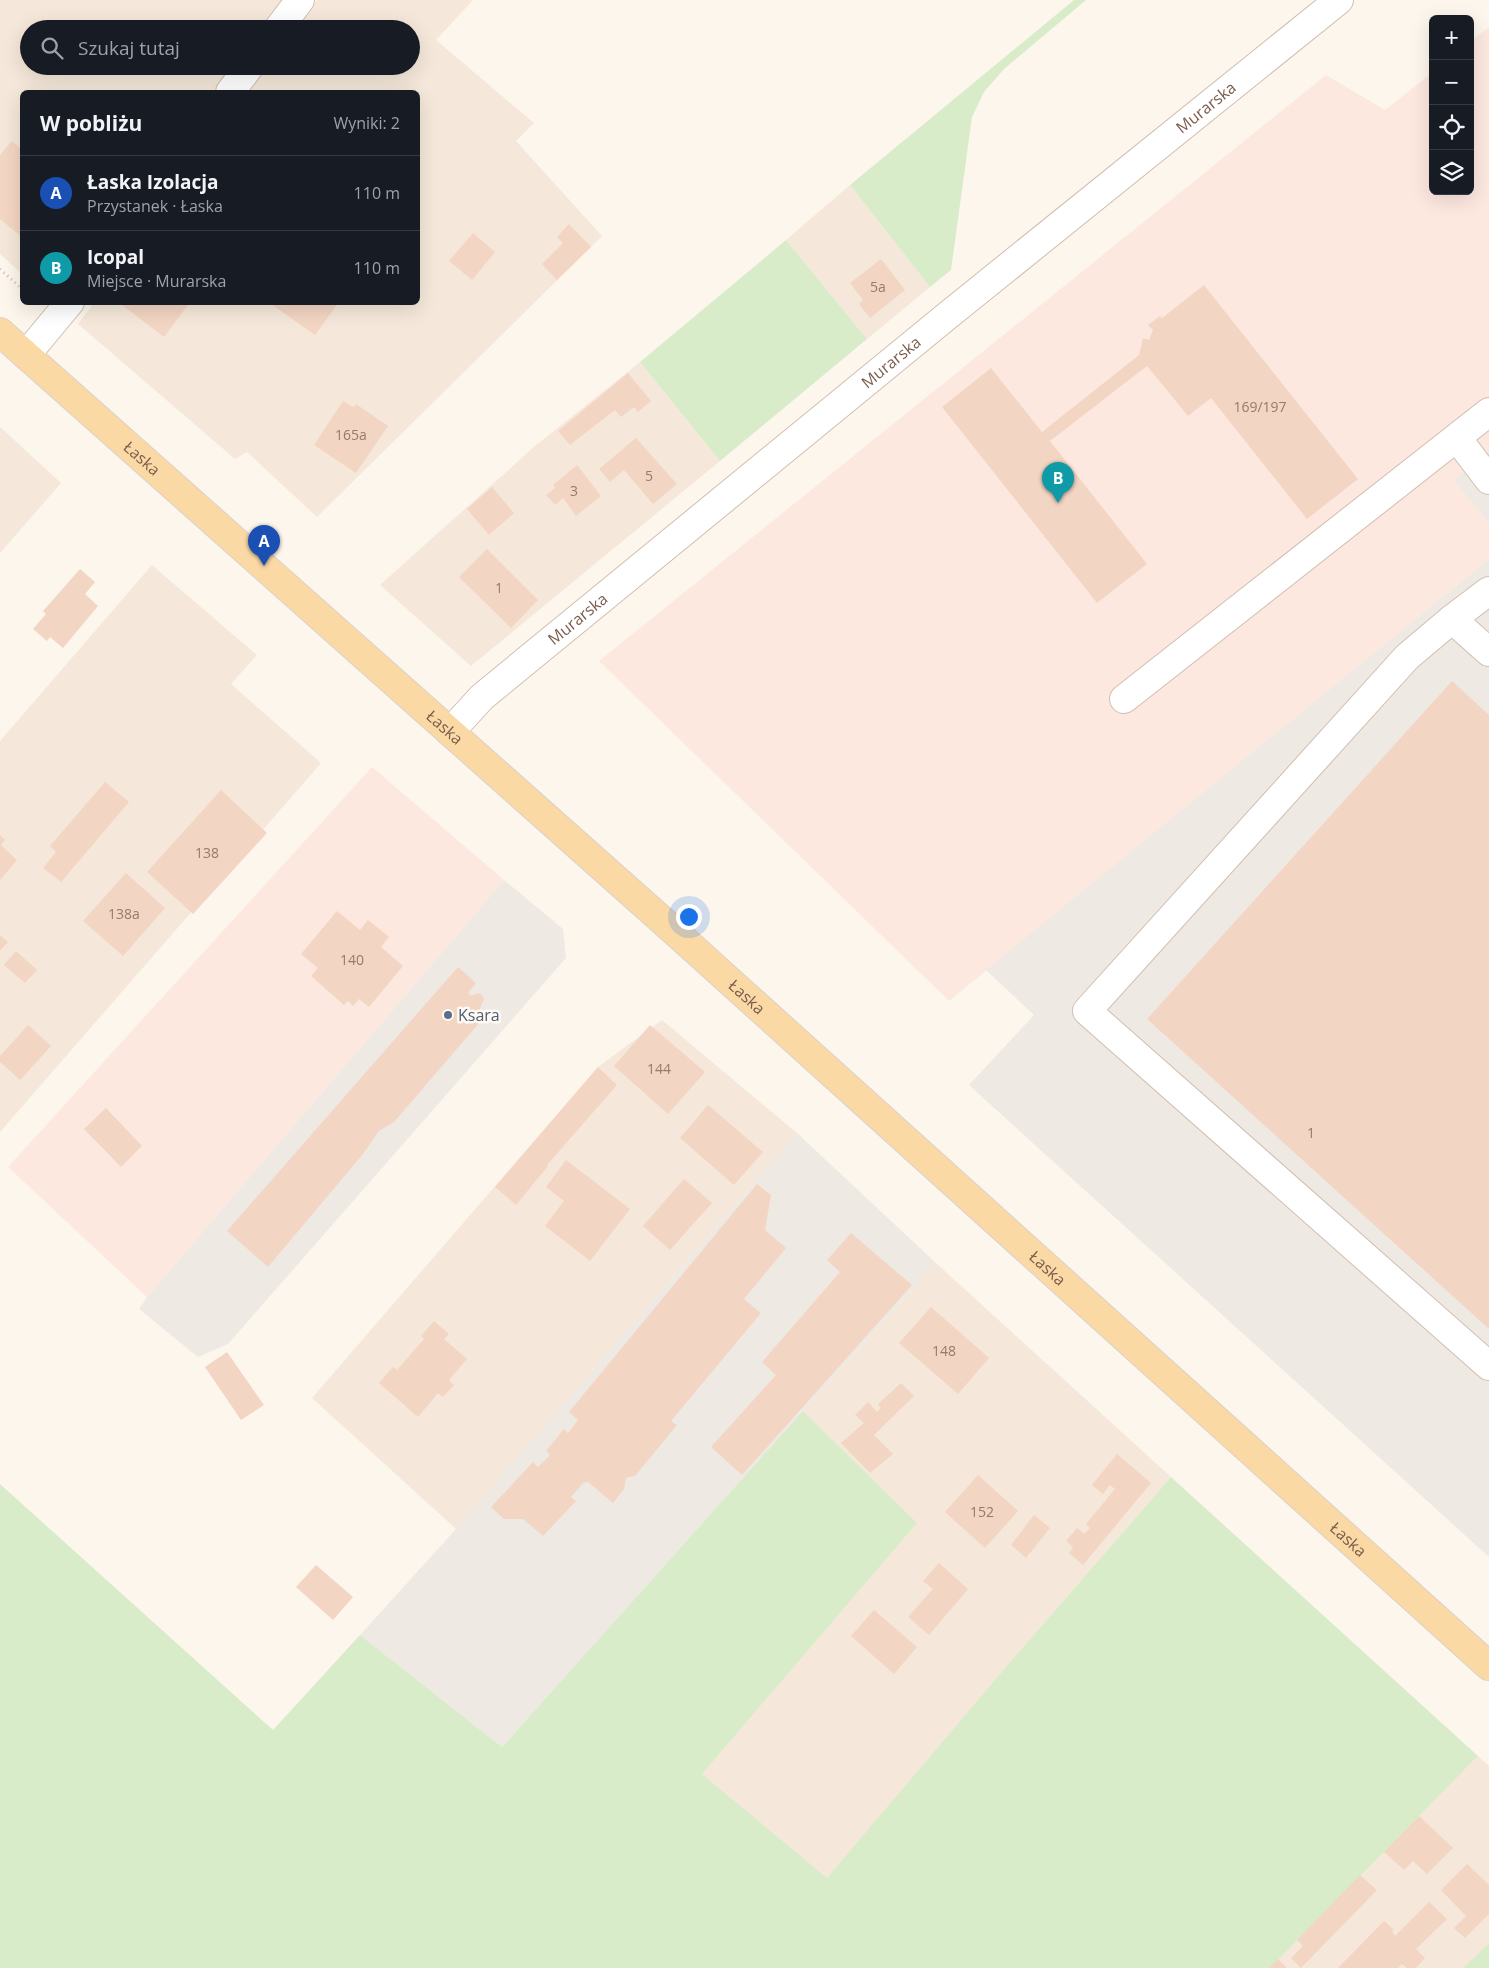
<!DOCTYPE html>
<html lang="pl">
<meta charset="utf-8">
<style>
:root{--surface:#171b24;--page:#20242c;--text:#f1f3f6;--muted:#9ea1a6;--line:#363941;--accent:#e76f51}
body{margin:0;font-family:"Open Sans",sans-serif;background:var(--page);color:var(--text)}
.controls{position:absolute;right:15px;top:15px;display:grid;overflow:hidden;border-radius:8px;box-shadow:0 5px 20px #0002}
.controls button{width:45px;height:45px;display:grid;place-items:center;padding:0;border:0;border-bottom:1px solid var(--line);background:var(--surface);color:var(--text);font:25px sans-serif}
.you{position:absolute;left:688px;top:916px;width:18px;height:18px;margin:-12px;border:4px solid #fff;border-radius:50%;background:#1a73e8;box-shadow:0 0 0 8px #1a73e833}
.badge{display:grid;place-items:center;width:32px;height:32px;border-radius:50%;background:var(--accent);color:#fff;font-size:16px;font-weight:700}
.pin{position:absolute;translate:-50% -41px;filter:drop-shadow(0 1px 2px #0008)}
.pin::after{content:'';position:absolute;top:26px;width:18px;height:15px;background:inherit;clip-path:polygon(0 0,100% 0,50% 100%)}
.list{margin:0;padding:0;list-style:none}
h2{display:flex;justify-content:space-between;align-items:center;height:65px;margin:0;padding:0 20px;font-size:21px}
h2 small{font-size:16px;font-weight:400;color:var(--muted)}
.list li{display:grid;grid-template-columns:32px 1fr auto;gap:15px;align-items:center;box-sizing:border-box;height:75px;padding:0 20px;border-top:1px solid var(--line)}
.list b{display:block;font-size:19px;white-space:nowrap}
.list p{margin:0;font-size:16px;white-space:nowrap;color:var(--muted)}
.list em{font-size:16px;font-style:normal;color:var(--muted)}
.icon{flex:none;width:28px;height:28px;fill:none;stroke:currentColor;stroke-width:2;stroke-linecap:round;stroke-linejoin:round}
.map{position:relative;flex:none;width:1489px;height:1968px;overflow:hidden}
.search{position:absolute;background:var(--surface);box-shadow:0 5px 20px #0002;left:20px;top:20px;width:400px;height:55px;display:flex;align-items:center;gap:12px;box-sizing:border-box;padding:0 18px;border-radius:28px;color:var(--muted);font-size:19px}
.panel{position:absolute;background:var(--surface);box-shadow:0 5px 20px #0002;left:20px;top:90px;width:400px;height:215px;border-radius:8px}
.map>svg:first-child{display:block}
.residential{fill:#f5e8da}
.commercial{fill:#fde8e0}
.industrial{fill:#efe9e4}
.green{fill:#d8ecc9}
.building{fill:#f3d5c3}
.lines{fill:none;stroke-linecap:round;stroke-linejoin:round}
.minor-casing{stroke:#d1beb0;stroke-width:30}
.major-casing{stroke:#dad1cd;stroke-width:30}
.path{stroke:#d9b8a5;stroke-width:3;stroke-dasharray:1 4;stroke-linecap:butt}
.minor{stroke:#fff;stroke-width:28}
.major{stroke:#fbd9a5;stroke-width:28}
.service-dot{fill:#5c6f8a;stroke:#fffaf3;stroke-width:2}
.labels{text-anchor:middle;stroke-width:5;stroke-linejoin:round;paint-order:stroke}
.number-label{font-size:14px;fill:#987a6a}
.street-label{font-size:16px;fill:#7a5c4d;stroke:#fffaf3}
.service-label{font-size:16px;fill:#4e5e75;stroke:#fffaf3;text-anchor:start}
</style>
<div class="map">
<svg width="1489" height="1968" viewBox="0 0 1489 1968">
<rect width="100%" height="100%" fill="#fdf6ec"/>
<g class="residential">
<polygon points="0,0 286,0 264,29 29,29 29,66 236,66 216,92 22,92 22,274 0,254"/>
<polygon points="317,0 473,0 436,40 534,123 516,141 602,236 317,517 247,452 235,459 78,324 94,303 418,302 418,92 249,92 269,66 411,66 411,29 296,29"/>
<polygon points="850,185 930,287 867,339 786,240"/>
<polygon points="640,362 720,461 471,666 380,585 535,446"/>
<polygon points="0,427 61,483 0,553"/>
<polygon points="152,565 257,655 231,684 321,763 0,1132 0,741"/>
<polygon points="662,1020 797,1133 456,1529 312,1398 598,1067"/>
<polygon points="936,1263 1171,1477 1005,1668 827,1879 701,1774 916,1524 803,1411"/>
<polygon points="1478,1756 1489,1766 1489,1943 1463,1968 1270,1968"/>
</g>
<g class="commercial">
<polygon points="1489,27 1489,452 1455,480 1489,523 1489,559 949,1001 599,661 1326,75 1385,110 1433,72 1433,191 1470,191 1470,42"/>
<polygon points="372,767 504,880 147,1297 8,1167"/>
</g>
<g class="industrial">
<polygon points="1489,452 1489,523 1454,480"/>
<polygon points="1489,559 1489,1557 969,1085 1034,1015 986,970"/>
<polygon points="504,880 563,929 566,958 228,1344 198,1357 139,1309 147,1297"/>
<polygon points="797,1133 936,1263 502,1747 360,1635 456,1529"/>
</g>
<g class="green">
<polygon points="1074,0 1086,0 1004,69 984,92 972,117 951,270 930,287 850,185"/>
<polygon points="786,240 867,339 720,461 640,362"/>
<polygon points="803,1411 917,1523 702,1774 827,1878 1005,1668 1171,1477 1478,1756 1270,1968 0,1968 0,1484 273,1730 360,1635 502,1747"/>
<polygon points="1489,1943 1489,1968 1463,1968"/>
</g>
<g class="building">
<polygon points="12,141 22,150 22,237 0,219 0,155"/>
<polygon points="569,224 591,247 557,280 542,264 563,243 557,237"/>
<polygon points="473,233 495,252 472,280 449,261"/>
<polygon points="881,259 905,290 870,318 859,304 863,300 850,283"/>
<polygon points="1204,285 1358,479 1307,519 1211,398 1188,416 1147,366 1050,441 1147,564 1097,603 942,407 991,368 1042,432 1139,355 1143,338 1149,340 1153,330 1148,325 1160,316 1162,318"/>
<polygon points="118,302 190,302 164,337"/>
<polygon points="272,302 339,302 315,335 271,304"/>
<polygon points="628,373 651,401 638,412 634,407 621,417 615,410 570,445 558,431"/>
<polygon points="343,401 354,407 356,404 388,426 356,473 314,445"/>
<polygon points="636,438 677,484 653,504 624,470 610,482 599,469"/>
<polygon points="577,465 601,496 576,516 563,498 555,505 546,495 555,488 553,485"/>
<polygon points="492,487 514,513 489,535 467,509"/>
<polygon points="487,549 538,600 511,628 459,577"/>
<polygon points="80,569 95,582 85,594 98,606 63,648 50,637 47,641 33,629 46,614 43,611"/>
<polygon points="1452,681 1489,715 1489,1329 1147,1019"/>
<polygon points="105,782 129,802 61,882 43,868 56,852 50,846"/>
<polygon points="221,790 267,833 193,914 147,872"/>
<polygon points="0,835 5,840 1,845 17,860 0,880"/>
<polygon points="126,873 165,908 123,956 83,921"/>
<polygon points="337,911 360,930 368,920 389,937 381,947 403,966 369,1007 359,999 353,1006 348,1001 344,1005 311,976 318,968 301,954"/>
<polygon points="0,935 8,942 0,951"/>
<polygon points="16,951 37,970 25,983 4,965"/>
<polygon points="458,967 476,983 468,993 471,996 478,993 482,995 484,999 480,1008 480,1022 394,1122 379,1131 363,1154 268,1267 227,1231"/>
<polygon points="28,1025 51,1046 20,1080 0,1062 0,1056"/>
<polygon points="650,1025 705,1072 668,1114 614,1066"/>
<polygon points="598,1067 617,1085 547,1165 548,1166 516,1205 495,1187"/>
<polygon points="708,1105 763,1152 734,1185 680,1138"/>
<polygon points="106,1108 142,1146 121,1167 84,1129"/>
<polygon points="566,1160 630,1209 590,1261 545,1226 564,1201 546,1187"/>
<polygon points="684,1179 712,1203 670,1250 643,1226"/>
<polygon points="757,1184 771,1195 765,1230 786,1248 744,1299 761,1313 671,1421 677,1425 635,1476 626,1478 624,1489 613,1503 588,1482 583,1483 571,1497 576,1501 543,1536 523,1519 504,1519 491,1507 533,1462 538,1467 550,1455 546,1451 564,1429 568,1433 578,1420 569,1412"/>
<polygon points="851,1233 912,1285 742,1475 711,1447 776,1375 762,1362 840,1272 827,1260"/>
<polygon points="931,1307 989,1358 958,1394 899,1343"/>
<polygon points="434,1321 449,1334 444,1339 467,1359 449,1380 454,1385 443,1397 438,1393 418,1417 379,1383 393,1367 397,1370 424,1339 421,1336"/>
<polygon points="227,1352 264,1405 241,1420 205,1367"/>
<polygon points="901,1383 914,1396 874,1435 893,1454 870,1473 841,1443 864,1423 855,1415 868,1402 877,1412 881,1408 878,1404"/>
<polygon points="1117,1454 1151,1483 1083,1565 1069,1553 1073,1547 1066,1541 1077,1528 1084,1534 1090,1528 1086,1524 1115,1489 1110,1485 1103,1494 1092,1485"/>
<polygon points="978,1475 1018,1511 985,1548 945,1512"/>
<polygon points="1034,1515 1050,1528 1026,1558 1011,1545"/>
<polygon points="939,1563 968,1589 929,1635 908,1617 933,1589 923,1581"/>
<polygon points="316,1565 353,1597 333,1620 296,1587"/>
<polygon points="874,1610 917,1647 894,1674 851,1636"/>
<polygon points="1419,1816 1453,1848 1427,1874 1413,1861 1404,1870 1384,1852"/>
<polygon points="1467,1864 1489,1885 1489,1914 1465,1938 1454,1928 1466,1916 1441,1890"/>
<polygon points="1360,1875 1377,1890 1301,1968 1291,1958 1303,1946 1297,1940"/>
<polygon points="1429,1902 1447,1919 1416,1949 1425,1958 1416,1968 1407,1968 1402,1964 1398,1968 1338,1968 1384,1921 1394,1930 1392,1931 1395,1936"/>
<polygon points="1278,1959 1287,1968 1269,1968"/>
</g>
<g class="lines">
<defs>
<g id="minor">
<polyline points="278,29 300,0"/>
<polyline points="230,92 250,66"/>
<polyline points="26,355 70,302"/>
<polyline points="1457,438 1489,480"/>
<polyline points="1489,591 1452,619 1407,657 1087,1011 1489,1366"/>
<polyline points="1452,619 1489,652"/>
<polyline points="1124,699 1489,412"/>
<path id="s1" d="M450,732l32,-35 465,-381 392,-316"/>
</g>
<g id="major">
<path id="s2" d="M0,332l673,598 816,736"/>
</g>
</defs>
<use href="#minor" class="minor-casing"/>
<use href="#major" class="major-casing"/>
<polyline class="path" points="0,269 22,289"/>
<use href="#minor" class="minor"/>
<use href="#major" class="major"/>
</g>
<circle class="service-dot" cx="448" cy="1015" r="5"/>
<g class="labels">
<g class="number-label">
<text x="878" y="292">5a</text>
<text x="1260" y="412">169/197</text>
<text x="351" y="440">165a</text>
<text x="649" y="481">5</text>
<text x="574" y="496">3</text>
<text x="499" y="593">1</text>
<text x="207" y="858">138</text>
<text x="124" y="919">138a</text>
<text x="352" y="965">140</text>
<text x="659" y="1074">144</text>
<text x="1311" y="1138">1</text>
<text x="944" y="1356">148</text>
<text x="982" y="1517">152</text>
</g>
<g class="street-label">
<text dy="6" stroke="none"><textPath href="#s1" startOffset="981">Murarska</textPath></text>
<text dy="6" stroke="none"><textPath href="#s1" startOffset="576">Murarska</textPath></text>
<text dy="6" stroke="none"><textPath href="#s2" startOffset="190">Łaska</textPath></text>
<text dy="6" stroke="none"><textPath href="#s1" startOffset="171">Murarska</textPath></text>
<text dy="6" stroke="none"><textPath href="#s2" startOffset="595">Łaska</textPath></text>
<text dy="6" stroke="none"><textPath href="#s2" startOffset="1000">Łaska</textPath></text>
<text dy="6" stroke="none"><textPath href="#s2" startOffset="1405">Łaska</textPath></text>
<text dy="6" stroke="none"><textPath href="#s2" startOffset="1810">Łaska</textPath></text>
</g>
<g class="service-label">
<text x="458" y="1021">Ksara</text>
</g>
</g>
</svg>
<div class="controls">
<button>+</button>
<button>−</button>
<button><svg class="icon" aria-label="locate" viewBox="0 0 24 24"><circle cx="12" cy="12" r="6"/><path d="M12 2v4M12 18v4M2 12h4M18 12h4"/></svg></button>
<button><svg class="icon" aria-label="layers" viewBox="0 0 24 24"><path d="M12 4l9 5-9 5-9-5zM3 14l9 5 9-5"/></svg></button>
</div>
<div class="you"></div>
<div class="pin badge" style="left:264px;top:566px;background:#1a4fb4">A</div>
<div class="pin badge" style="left:1058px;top:503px;background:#0f9aa8">B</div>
<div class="search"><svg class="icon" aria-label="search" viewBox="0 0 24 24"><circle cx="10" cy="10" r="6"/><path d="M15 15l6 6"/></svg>Szukaj tutaj</div>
<section class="panel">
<h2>W pobliżu<small>Wyniki: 2</small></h2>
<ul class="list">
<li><span class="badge" style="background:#1a4fb4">A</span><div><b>Łaska Izolacja</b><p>Przystanek · Łaska</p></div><em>110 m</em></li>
<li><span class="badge" style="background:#0f9aa8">B</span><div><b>Icopal</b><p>Miejsce · Murarska</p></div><em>110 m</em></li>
</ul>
</section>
</div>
